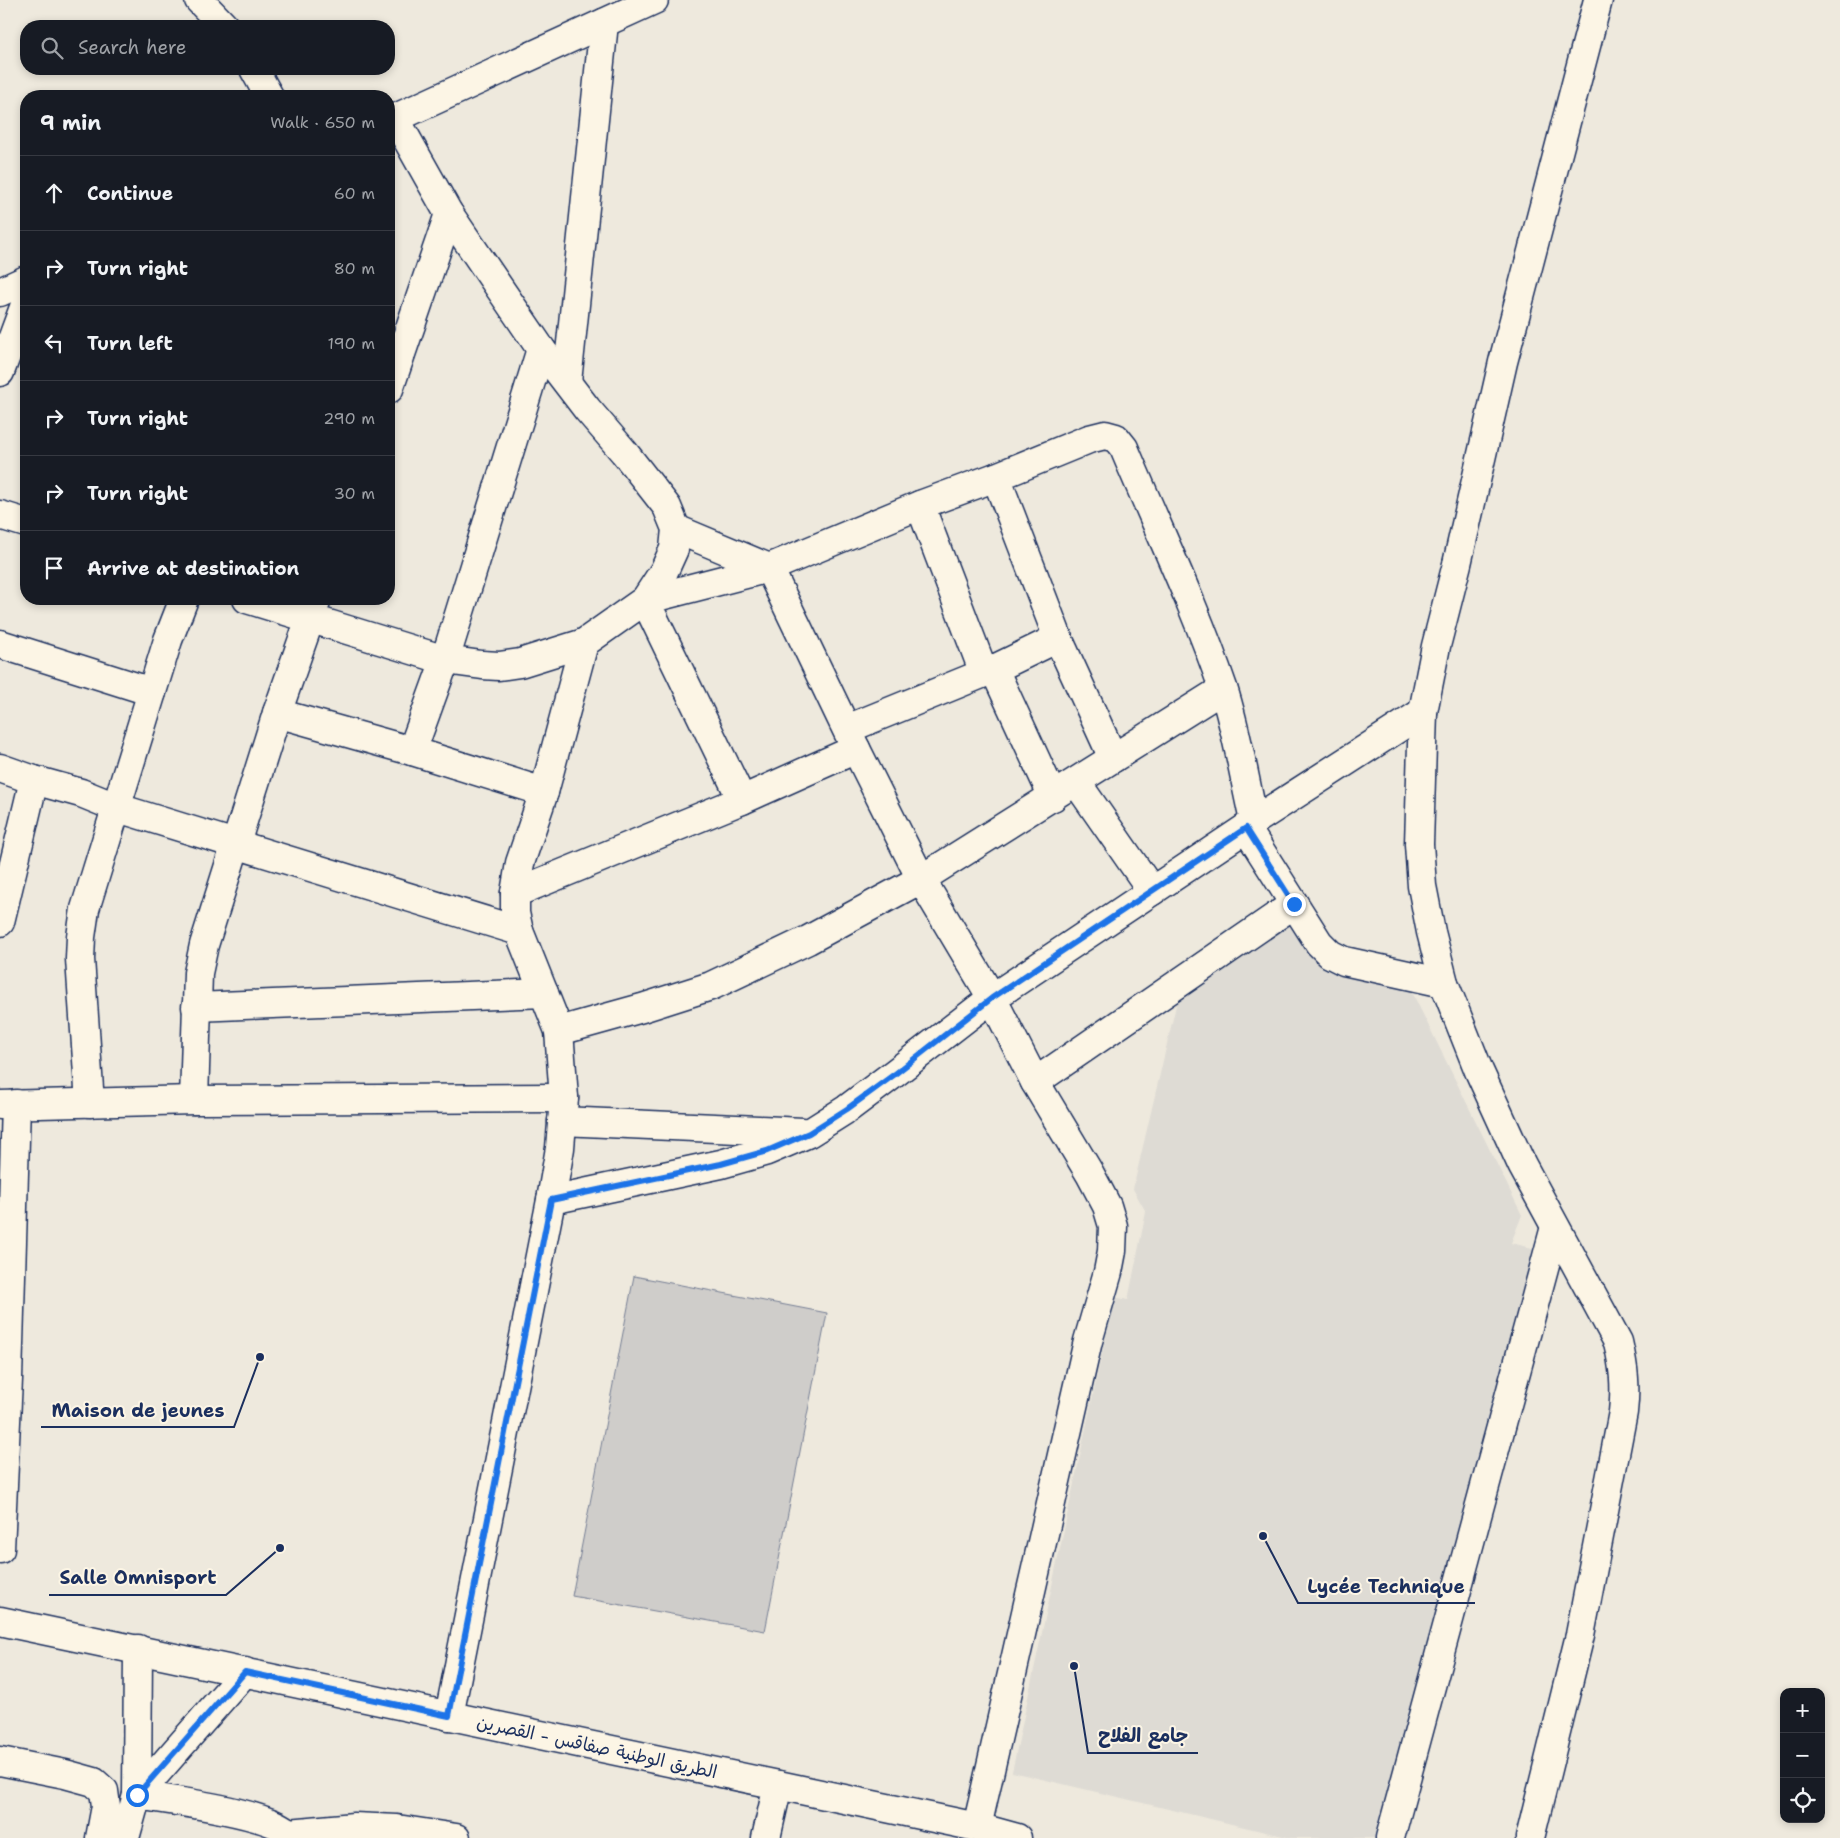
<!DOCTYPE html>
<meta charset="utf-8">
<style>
:root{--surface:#171b24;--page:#20242c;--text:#f1f3f6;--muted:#9ea1a6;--line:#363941}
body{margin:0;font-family:"Shantell Sans","Playpen Sans Arabic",sans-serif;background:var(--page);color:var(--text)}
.controls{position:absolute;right:15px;bottom:15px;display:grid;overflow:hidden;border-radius:10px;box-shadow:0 2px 8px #0003}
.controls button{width:45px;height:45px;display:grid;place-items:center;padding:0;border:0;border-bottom:1px solid var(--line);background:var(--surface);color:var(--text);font:25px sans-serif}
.stop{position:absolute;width:15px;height:15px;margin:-11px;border:4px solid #1a73e8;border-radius:50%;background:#fff}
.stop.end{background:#1a73e8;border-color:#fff;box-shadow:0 1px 5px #0008}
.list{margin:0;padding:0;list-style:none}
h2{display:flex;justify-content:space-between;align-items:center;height:65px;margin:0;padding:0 20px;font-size:21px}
h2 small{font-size:16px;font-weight:400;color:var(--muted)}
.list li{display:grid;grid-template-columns:32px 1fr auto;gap:15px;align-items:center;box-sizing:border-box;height:75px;padding:0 20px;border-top:1px solid var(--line)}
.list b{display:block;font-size:19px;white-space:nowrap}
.list em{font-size:16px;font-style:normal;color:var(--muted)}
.icon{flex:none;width:28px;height:28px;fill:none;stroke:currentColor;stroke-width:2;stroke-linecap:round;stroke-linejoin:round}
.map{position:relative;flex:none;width:1840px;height:1838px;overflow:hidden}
.search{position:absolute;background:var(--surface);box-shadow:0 2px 8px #0003;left:20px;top:20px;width:375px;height:55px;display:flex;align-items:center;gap:12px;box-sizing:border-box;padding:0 18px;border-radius:20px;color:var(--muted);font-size:19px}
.panel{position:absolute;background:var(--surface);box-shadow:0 2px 8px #0003;left:20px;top:90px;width:375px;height:515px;border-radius:20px}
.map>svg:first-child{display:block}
.built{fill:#dedbd4}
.green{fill:#cfcdca;stroke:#757e94}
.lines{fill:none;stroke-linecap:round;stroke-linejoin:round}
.minor-casing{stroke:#1b2f5e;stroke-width:31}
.major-casing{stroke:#1b2f5e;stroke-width:31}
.minor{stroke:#fcf5e5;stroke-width:28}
.major{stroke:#fcf5e5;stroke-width:28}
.route{stroke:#1a73e8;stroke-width:6}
.labels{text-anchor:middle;stroke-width:4;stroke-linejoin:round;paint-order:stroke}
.street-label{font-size:18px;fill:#1b2f5e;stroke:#fcf5e5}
.leader{fill:none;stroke:#1b2f5e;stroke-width:2}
.callout-dot{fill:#1b2f5e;stroke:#fcf5e5;stroke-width:2}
.callout-label{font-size:19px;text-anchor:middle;font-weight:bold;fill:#1b2f5e;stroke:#fcf5e5;stroke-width:4;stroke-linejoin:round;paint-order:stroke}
</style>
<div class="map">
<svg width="1840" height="1838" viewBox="0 0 1840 1838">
<rect width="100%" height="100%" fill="#eee9dd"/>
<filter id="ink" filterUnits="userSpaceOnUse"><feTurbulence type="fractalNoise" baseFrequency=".02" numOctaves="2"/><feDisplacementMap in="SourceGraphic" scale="10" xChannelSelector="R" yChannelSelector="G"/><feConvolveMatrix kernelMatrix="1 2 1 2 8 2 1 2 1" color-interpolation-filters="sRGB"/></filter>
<g filter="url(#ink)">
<polygon class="built" points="1281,924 1298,929 1407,982 1522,1215 1511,1243 1541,1250 1379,1838 1291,1838 1012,1772 1114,1297 1128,1300 1146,1212 1133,1189 1178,997"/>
<polygon class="green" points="634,1276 827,1313 765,1631 572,1596"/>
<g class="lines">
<defs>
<g id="minor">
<polyline points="199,0 224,26"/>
<polyline points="254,69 269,96"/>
<polyline points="395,118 449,214 541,349 587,409 624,452 667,507 676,529 674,549 664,571 645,600 584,643 544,792 520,863 515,893 515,913 519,931 559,1031 564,1098 560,1148 551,1200 449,1716"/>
<polyline points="389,121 654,0"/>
<polyline points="0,292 26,280"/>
<polyline points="0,372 26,302"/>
<polyline points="567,382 604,23"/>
<polyline points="389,389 449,214"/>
<polyline points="996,477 1058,638 1113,758"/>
<polyline points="920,505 984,673"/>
<polyline points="0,515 26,523"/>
<polyline points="676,529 769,568 856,749 921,879 992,998 1035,1082 1090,1174 1107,1206 1113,1226 1112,1251 1108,1272 1088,1341 977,1827"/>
<polyline points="247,599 445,660 482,665 499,666 520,663 584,643"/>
<polyline points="0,644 152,692"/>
<polyline points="994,669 1053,797"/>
<polyline points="277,713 412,751 544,792"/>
<polyline points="847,729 994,669 1058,638"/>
<polyline points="412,751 445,660 541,349"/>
<polyline points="0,768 34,780 81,793 118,808 519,931"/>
<polyline points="1077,783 1152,891"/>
<path d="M742,800l-97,-200 124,-32 151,-63 76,-28 93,-38 16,-4 11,3 8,10c33,79 71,158 99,240 14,43 21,89 31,133"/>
<polyline points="1246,828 1319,943 1330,954 1344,961 1444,983"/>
<polyline points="515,893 742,800 856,749"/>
<polyline points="0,922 34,780"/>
<polyline points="196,1007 544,993"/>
<polyline points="559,1031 642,1008 711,986 808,940 921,879 1223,689"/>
<polyline points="1035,1082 1294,904"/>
<polyline points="194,1100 198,973 204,945 277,713 317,599"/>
<polyline points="90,1103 80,959 81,937 85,909 168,640 184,599"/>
<polyline points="0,1105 194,1100 564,1098"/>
<polyline points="562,1121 803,1132"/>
<polyline points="551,1200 721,1164 767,1151 809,1133 847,1109 895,1073 992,998 1246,828 1254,821 1423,712"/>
<polyline points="0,1549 8,1379 16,1104"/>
<polyline points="0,1761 65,1774 94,1782 104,1791 106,1806 100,1838"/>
<path d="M137,1795c29,5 143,18 155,43"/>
<polyline points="137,1795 245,1672"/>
<polyline points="289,1833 354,1827 397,1829 456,1838"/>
<polyline points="125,1838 137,1795 138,1649"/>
<polyline points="766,1838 778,1785"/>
<polyline points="1390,1838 1555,1227"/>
<path d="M1530,1838l50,-203 43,-223c3,-26 1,-44 -5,-70l-96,-177 -43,-94 -35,-88 -13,-51 -9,-46 -3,-42 4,-132 13,-66 21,-82 46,-202 95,-362"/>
</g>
<polyline id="major" points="0,1621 778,1785 977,1827 1017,1838"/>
</defs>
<use href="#minor" class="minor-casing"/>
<use href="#major" class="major-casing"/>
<use href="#minor" class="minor"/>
<use href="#major" class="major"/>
</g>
</g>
<g class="lines" filter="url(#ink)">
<polyline class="route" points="137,1795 245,1672 449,1716 551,1200 721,1164 767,1151 809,1133 847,1109 895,1074 992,998 1246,828 1294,904"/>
</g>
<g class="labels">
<g class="street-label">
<text transform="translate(597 1747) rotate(12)" y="6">الطريق الوطنية صفاقس - القصرين</text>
</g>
</g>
<path class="leader" d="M260 1357L234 1427H41M280 1548L226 1595H49M1263 1536L1298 1603H1475M1074 1666L1088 1753H1198"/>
<g class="callout-dot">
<circle cx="260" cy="1357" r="5"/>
<circle cx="280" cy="1548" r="5"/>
<circle cx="1263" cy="1536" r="5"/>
<circle cx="1074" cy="1666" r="5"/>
</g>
<g class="callout-label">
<text x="138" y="1417">Maison de jeunes</text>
<text x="138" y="1584">Salle Omnisport</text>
<text x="1386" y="1593">Lycée Technique</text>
<text x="1143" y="1742">جامع الفلاح</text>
</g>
</svg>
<div class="controls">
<button>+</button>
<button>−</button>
<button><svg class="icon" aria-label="locate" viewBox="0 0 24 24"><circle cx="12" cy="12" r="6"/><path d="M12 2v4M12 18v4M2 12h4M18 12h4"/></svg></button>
</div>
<div class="stop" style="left:137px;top:1795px"></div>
<div class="stop end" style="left:1294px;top:904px"></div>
<div class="search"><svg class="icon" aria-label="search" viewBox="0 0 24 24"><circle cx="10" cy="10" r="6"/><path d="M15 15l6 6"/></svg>Search here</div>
<section class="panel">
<h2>9 min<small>Walk · 650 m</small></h2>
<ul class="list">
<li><svg class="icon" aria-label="ahead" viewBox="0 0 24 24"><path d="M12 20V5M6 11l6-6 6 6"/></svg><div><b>Continue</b></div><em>60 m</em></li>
<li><svg class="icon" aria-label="right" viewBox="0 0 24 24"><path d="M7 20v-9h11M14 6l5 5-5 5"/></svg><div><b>Turn right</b></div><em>80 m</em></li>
<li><svg class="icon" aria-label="left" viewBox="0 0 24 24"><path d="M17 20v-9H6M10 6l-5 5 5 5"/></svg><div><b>Turn left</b></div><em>190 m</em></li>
<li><svg class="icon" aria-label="right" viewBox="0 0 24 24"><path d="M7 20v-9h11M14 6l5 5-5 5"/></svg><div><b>Turn right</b></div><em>290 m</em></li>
<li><svg class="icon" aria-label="right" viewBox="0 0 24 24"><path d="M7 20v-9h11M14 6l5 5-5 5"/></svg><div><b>Turn right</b></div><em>30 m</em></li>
<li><svg class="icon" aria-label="arrive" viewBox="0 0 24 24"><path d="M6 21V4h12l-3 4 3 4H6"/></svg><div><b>Arrive at destination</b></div></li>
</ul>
</section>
</div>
